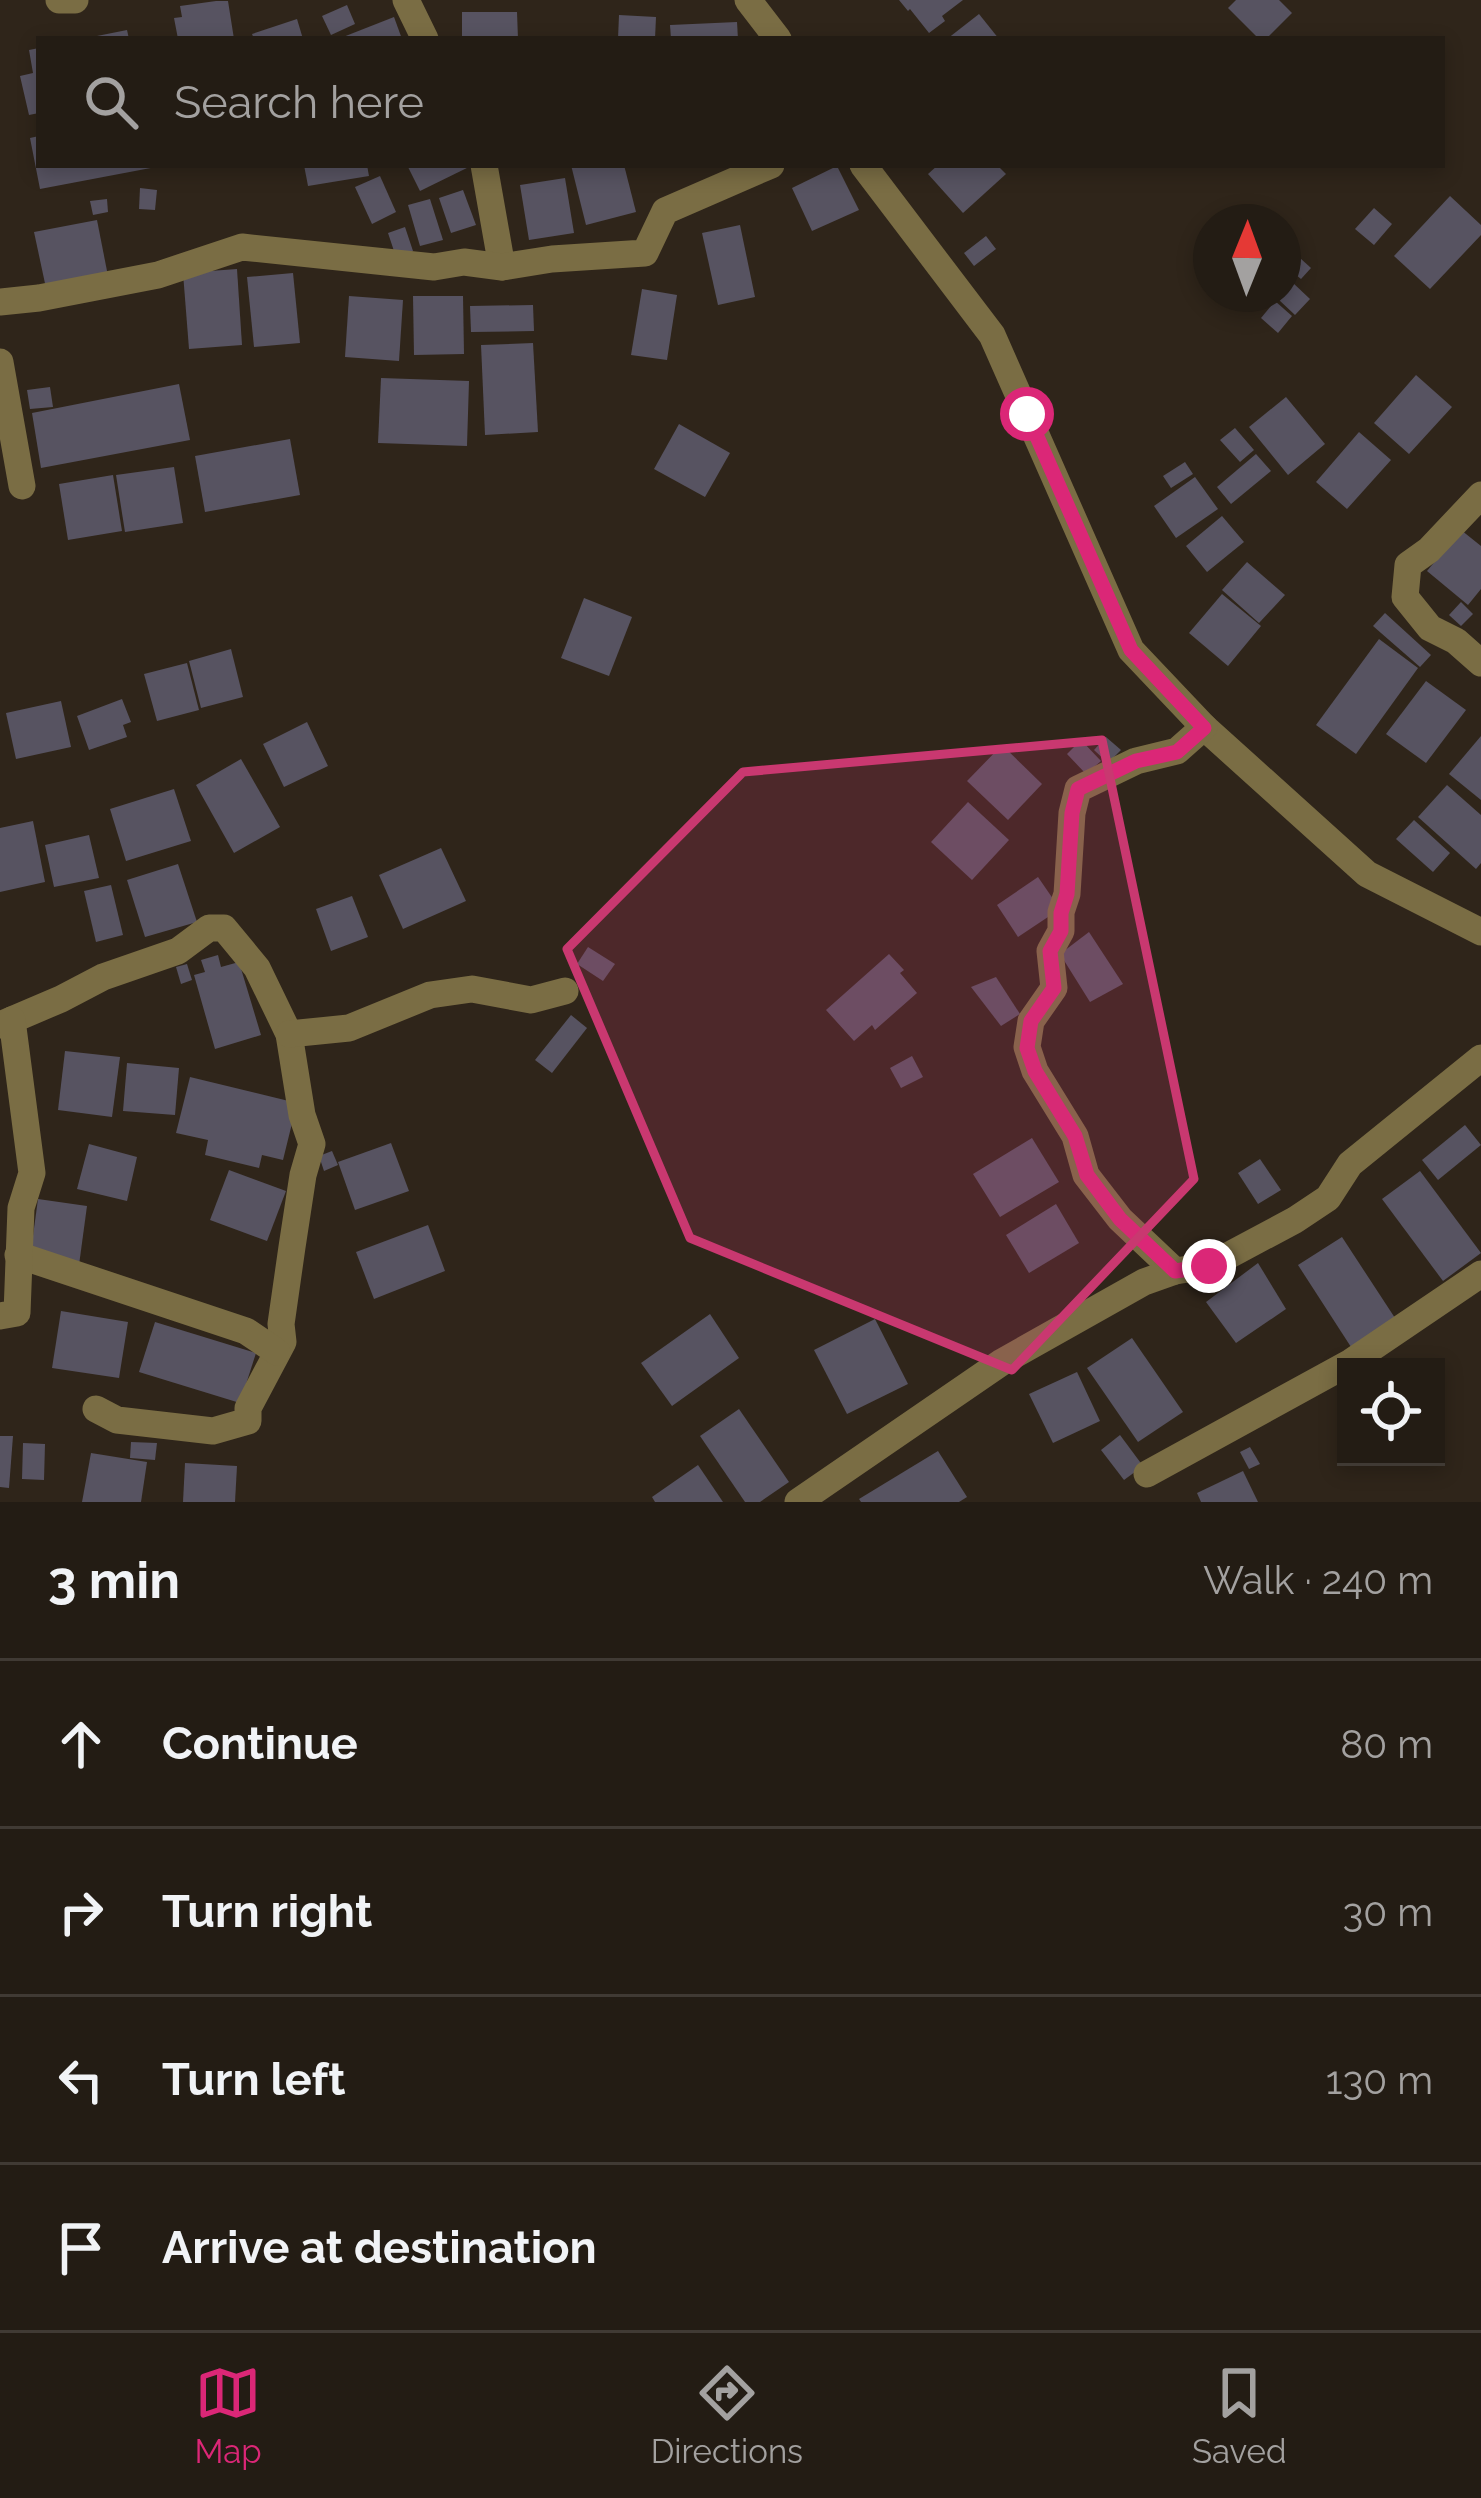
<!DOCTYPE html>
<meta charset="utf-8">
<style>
:root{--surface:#231c14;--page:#2f2922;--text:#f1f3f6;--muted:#a3a1a0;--line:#403a34;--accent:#db2777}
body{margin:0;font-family:Raleway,sans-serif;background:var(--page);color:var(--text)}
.controls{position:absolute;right:36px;bottom:36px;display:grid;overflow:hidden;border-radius:0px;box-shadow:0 6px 18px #0003}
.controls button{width:108px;height:108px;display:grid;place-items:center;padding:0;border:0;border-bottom:3px solid var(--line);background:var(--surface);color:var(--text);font:60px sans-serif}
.compass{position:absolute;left:1193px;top:204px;width:108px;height:108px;border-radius:50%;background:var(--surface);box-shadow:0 6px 18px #0003;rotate:1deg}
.stop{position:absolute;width:36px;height:36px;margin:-27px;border:9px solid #db2777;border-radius:50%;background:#fff}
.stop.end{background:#db2777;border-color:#fff;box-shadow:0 3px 12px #0008}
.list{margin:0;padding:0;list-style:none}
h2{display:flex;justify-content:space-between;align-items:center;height:156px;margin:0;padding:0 48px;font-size:51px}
h2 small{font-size:39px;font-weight:400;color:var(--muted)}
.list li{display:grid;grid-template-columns:78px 1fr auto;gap:36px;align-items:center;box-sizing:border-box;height:168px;padding:0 48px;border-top:3px solid var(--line)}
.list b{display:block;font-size:45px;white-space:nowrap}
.list em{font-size:39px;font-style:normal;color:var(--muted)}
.icon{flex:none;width:66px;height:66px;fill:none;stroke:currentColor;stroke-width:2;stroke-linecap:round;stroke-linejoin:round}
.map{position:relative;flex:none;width:1481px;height:1502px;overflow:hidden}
.search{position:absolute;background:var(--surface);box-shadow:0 6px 18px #0003;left:36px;right:36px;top:36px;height:132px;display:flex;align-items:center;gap:30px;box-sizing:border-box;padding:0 42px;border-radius:0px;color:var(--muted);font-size:45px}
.sheet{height:828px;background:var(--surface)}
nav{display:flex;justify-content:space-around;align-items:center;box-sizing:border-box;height:168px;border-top:3px solid var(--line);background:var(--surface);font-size:33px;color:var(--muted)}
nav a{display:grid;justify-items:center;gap:6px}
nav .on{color:var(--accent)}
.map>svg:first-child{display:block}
.building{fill:#575361}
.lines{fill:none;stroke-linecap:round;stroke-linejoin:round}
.minor{stroke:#7a6d44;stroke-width:27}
.route{stroke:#db2777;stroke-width:15}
.marked{fill:#c93870;fill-opacity:0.2;stroke:#c93870;stroke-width:9;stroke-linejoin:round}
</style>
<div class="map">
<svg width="1481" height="1502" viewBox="0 0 1481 1502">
<rect width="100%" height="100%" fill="#2f251a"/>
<g class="building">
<polygon points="899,0 963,0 942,16 945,21 929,33 910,9 908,11"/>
<polygon points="1236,0 1279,0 1292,13 1266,39 1259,39 1228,8"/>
<polygon points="216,1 228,1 234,39 178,39 174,18 182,17 180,6"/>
<polygon points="347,5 355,24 331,35 322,16"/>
<polygon points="462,12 517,12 518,39 462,39"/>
<polygon points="979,14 999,39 947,39"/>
<polygon points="619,15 656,17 655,39 618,39"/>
<polygon points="394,17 402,39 338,39"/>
<polygon points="297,19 303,39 254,39 252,34"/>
<polygon points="737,22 738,39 671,39 670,25"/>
<polygon points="127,30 129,39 93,39 92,37"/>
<polygon points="39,48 39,113 29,115 20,76 33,73 29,50"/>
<polygon points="39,136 39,165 156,165 156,167 40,189 30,138"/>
<polygon points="304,165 367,165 369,176 308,186"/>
<polygon points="407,165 473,165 420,191"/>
<polygon points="571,165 624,165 636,212 586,225"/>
<polygon points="938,165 997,165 1006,174 963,213 928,174"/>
<polygon points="837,166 859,210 812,231 792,188"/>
<polygon points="380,176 396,212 372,224 355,187"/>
<polygon points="565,178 574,233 529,240 520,185"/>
<polygon points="140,188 157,190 155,210 139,209"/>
<polygon points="463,190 476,225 451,233 439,198"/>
<polygon points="1450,196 1481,225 1481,235 1430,289 1394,256"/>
<polygon points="107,199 108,212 93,215 90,201"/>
<polygon points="430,199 443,240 420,246 408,205"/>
<polygon points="1374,208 1392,224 1374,245 1355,229"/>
<polygon points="97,220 108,276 46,288 34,232"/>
<polygon points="740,225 755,297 718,305 702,233"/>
<polygon points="405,227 413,251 396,257 388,233"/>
<polygon points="986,236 996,249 974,266 964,253"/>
<polygon points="1300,258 1311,268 1301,279 1290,270"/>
<polygon points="237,269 242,345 189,349 183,273"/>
<polygon points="293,273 300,343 254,347 247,277"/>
<polygon points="1292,282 1310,299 1295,315 1278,299"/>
<polygon points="642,289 677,295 667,360 631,355"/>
<polygon points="349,296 403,300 399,361 345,357"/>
<polygon points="413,296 463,296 464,354 414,355"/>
<polygon points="1275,301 1292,316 1278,333 1261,318"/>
<polygon points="533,305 534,331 471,332 470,306"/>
<polygon points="533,343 538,432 485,435 481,345"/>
<polygon points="1416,375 1452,407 1409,454 1374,423"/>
<polygon points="381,378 469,381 467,446 378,443"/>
<polygon points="179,384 190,440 41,468 32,413"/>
<polygon points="50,387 53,407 30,409 27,390"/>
<polygon points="1286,397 1325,444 1288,475 1249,427"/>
<polygon points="679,424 730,453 705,497 654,469"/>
<polygon points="1235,428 1254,450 1240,462 1220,440"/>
<polygon points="1359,432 1391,460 1347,509 1316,482"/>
<polygon points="290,439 300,495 205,512 195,456"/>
<polygon points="1256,454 1271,471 1231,504 1217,487"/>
<polygon points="1185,462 1193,474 1171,488 1163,476"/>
<polygon points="174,467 183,523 125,532 116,475"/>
<polygon points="113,475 122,531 68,540 59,484"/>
<polygon points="1195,477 1218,509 1176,538 1154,506"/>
<polygon points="1222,516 1244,542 1207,572 1186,546"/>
<polygon points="1461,530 1481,546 1481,589 1468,605 1427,571"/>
<polygon points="1247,562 1285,595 1259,623 1222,590"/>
<polygon points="1222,594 1261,626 1228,666 1189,633"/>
<polygon points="584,598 632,617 609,676 561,658"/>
<polygon points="1461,602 1473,614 1461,626 1449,615"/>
<polygon points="1385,613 1431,655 1420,667 1373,626"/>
<polygon points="1379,639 1418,668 1356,754 1316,725"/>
<polygon points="231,649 243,697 201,708 189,661"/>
<polygon points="187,663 199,710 157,721 144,674"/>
<polygon points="1426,681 1466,710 1426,763 1386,734"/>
<polygon points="122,699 131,722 123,725 127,737 89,750 77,716"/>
<polygon points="61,701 71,747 16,759 6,713"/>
<polygon points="307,722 328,766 284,787 263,744"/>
<polygon points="1481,736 1481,800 1449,774"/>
<polygon points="1106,737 1121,750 1108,763 1094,750"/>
<polygon points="1081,740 1101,761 1086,774 1067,754"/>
<polygon points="1002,745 1042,784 1008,820 967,781"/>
<polygon points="241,759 280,827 234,853 196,785"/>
<polygon points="1447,785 1481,815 1481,863 1476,869 1418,817"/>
<polygon points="174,789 191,841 126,861 110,809"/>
<polygon points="968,802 1009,840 972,880 931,842"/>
<polygon points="1414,820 1450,853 1433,872 1396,839"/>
<polygon points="33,821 45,882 0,892 0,828"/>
<polygon points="89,835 99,878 54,887 45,845"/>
<polygon points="441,848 466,901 403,929 379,875"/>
<polygon points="178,864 197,922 145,937 127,880"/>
<polygon points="1038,877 1060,909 1018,937 997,905"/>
<polygon points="111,885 123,935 96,942 84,891"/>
<polygon points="352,896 368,937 331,951 316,909"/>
<polygon points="1089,932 1123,984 1090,1002 1060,954"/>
<polygon points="588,947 615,964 603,981 577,964"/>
<polygon points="889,954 904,970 900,973 917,993 875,1030 872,1025 854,1041 826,1010"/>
<polygon points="218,955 221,967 239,962 261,1035 215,1049 194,975 205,972 201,960"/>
<polygon points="187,964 192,980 181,984 176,967"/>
<polygon points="996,977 1020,1014 1001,1026 971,987"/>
<polygon points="571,1015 587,1028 552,1073 535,1060"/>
<polygon points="65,1051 120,1057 112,1117 58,1110"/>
<polygon points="912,1056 923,1077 901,1088 890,1068"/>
<polygon points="127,1063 179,1068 175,1115 123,1111"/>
<polygon points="190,1077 297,1103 283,1160 262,1155 259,1168 205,1155 208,1140 176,1133"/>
<polygon points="1465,1125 1481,1145 1438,1180 1422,1160"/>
<polygon points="1032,1138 1059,1182 1000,1217 973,1174"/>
<polygon points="391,1143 409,1191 355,1210 338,1162"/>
<polygon points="89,1144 137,1157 127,1201 77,1189"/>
<polygon points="332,1151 338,1165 324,1171 319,1156"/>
<polygon points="1260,1159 1281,1190 1258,1204 1238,1173"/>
<polygon points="229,1170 286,1191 267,1241 210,1220"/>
<polygon points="1420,1171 1481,1253 1443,1281 1382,1199"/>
<polygon points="38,1199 87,1206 79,1265 30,1258"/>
<polygon points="1056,1204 1079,1243 1029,1273 1006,1235"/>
<polygon points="428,1225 445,1271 374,1299 356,1252"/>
<polygon points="1342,1237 1395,1318 1351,1347 1298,1265"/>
<polygon points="1258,1263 1286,1309 1236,1343 1206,1302"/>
<polygon points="61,1311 128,1322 119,1378 52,1368"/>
<polygon points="710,1314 739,1358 672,1406 641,1363"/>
<polygon points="875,1319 908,1384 847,1414 814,1350"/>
<polygon points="155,1322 256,1353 240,1403 139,1372"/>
<polygon points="1132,1338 1183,1412 1138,1442 1087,1368"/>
<polygon points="1077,1372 1100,1421 1053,1443 1029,1394"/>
<polygon points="739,1409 789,1482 760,1502 745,1502 700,1436"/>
<polygon points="1120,1435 1143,1466 1124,1480 1101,1450"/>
<polygon points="0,1436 13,1436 9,1488 0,1487"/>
<polygon points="131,1442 157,1443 155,1460 130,1458"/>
<polygon points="23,1443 45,1444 44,1480 22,1479"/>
<polygon points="1250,1447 1260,1464 1249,1469 1240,1452"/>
<polygon points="938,1451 967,1497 959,1502 861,1502 859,1499"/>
<polygon points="91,1453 147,1462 141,1502 82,1502"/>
<polygon points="185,1463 237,1466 235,1502 183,1502"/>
<polygon points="698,1465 723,1502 655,1502 652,1497"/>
<polygon points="1243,1471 1258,1502 1201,1502 1197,1493"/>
</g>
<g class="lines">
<g class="minor">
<polyline points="59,0 75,0"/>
<polyline points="406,0 425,39"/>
<polyline points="748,0 778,39"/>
<polyline points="484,165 502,267"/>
<polyline points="863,165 992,335 1131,650 1204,727 1367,874 1481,932"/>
<polyline points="0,302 39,298 158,275 242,247 434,267 464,262 502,267 552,259 645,253 665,211 771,165"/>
<polyline points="0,362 22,486"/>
<polyline points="1481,495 1429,550 1408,565 1405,597 1430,628 1456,641 1481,663"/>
<polyline points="0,1025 61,999 103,977 178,951 209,928 224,928 257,968 289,1034 302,1115 312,1144 303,1175 292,1247 281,1324 283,1342 248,1408 248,1421 213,1431 117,1420 96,1409"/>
<polyline points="289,1034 349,1028 430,995 472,989 531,1000 565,991"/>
<polyline points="18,1255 246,1331 277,1352"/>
<polyline points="1175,1271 1120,1219 1086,1175 1075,1136 1035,1071 1027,1047 1031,1021 1054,988 1050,951 1061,931 1061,912 1067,894 1072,813 1078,789 1136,761 1177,751 1204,727"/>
<polyline points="0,1316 17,1313 21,1208 32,1173 12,1020"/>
<polyline points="1147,1474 1351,1362 1481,1274"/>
<polyline points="798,1502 1002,1362 1144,1282 1175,1271 1209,1266 1295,1220 1328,1198 1350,1164 1481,1058"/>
</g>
</g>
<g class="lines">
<polyline class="route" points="1027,414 1131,650 1204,728 1177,752 1136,761 1078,789 1072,813 1067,894 1061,913 1061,931 1050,951 1054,988 1031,1021 1027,1048 1035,1071 1075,1136 1087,1175 1120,1219 1175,1271 1209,1266"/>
</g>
<path class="marked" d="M1102,740l92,439 -182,191 -322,-132 -123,-289 176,-177z"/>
</svg>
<div class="controls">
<button><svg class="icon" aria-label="locate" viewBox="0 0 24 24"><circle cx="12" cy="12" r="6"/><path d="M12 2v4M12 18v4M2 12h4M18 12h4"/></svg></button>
</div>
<svg class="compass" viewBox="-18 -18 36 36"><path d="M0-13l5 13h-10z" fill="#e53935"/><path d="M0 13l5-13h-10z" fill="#a3a1a0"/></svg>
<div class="stop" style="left:1027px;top:414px"></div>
<div class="stop end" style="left:1209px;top:1266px"></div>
<div class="search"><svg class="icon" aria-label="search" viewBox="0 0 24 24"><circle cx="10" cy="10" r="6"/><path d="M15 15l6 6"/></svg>Search here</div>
</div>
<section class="sheet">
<h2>3 min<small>Walk · 240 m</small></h2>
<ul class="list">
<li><svg class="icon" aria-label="ahead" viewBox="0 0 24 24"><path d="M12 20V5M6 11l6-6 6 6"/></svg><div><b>Continue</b></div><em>80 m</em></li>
<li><svg class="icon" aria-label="right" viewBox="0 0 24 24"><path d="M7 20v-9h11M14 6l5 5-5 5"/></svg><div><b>Turn right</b></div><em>30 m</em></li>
<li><svg class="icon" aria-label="left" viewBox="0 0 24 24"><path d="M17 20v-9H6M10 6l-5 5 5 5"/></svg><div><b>Turn left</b></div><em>130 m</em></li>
<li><svg class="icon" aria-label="arrive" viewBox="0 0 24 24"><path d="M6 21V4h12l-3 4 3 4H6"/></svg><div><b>Arrive at destination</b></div></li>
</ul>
</section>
<nav>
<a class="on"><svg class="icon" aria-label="map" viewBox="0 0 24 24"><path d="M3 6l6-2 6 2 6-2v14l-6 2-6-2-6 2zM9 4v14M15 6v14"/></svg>Map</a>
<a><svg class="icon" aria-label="directions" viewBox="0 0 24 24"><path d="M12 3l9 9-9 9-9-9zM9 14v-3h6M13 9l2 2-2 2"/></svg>Directions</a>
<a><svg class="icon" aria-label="saved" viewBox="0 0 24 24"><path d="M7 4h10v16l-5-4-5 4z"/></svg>Saved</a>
</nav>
